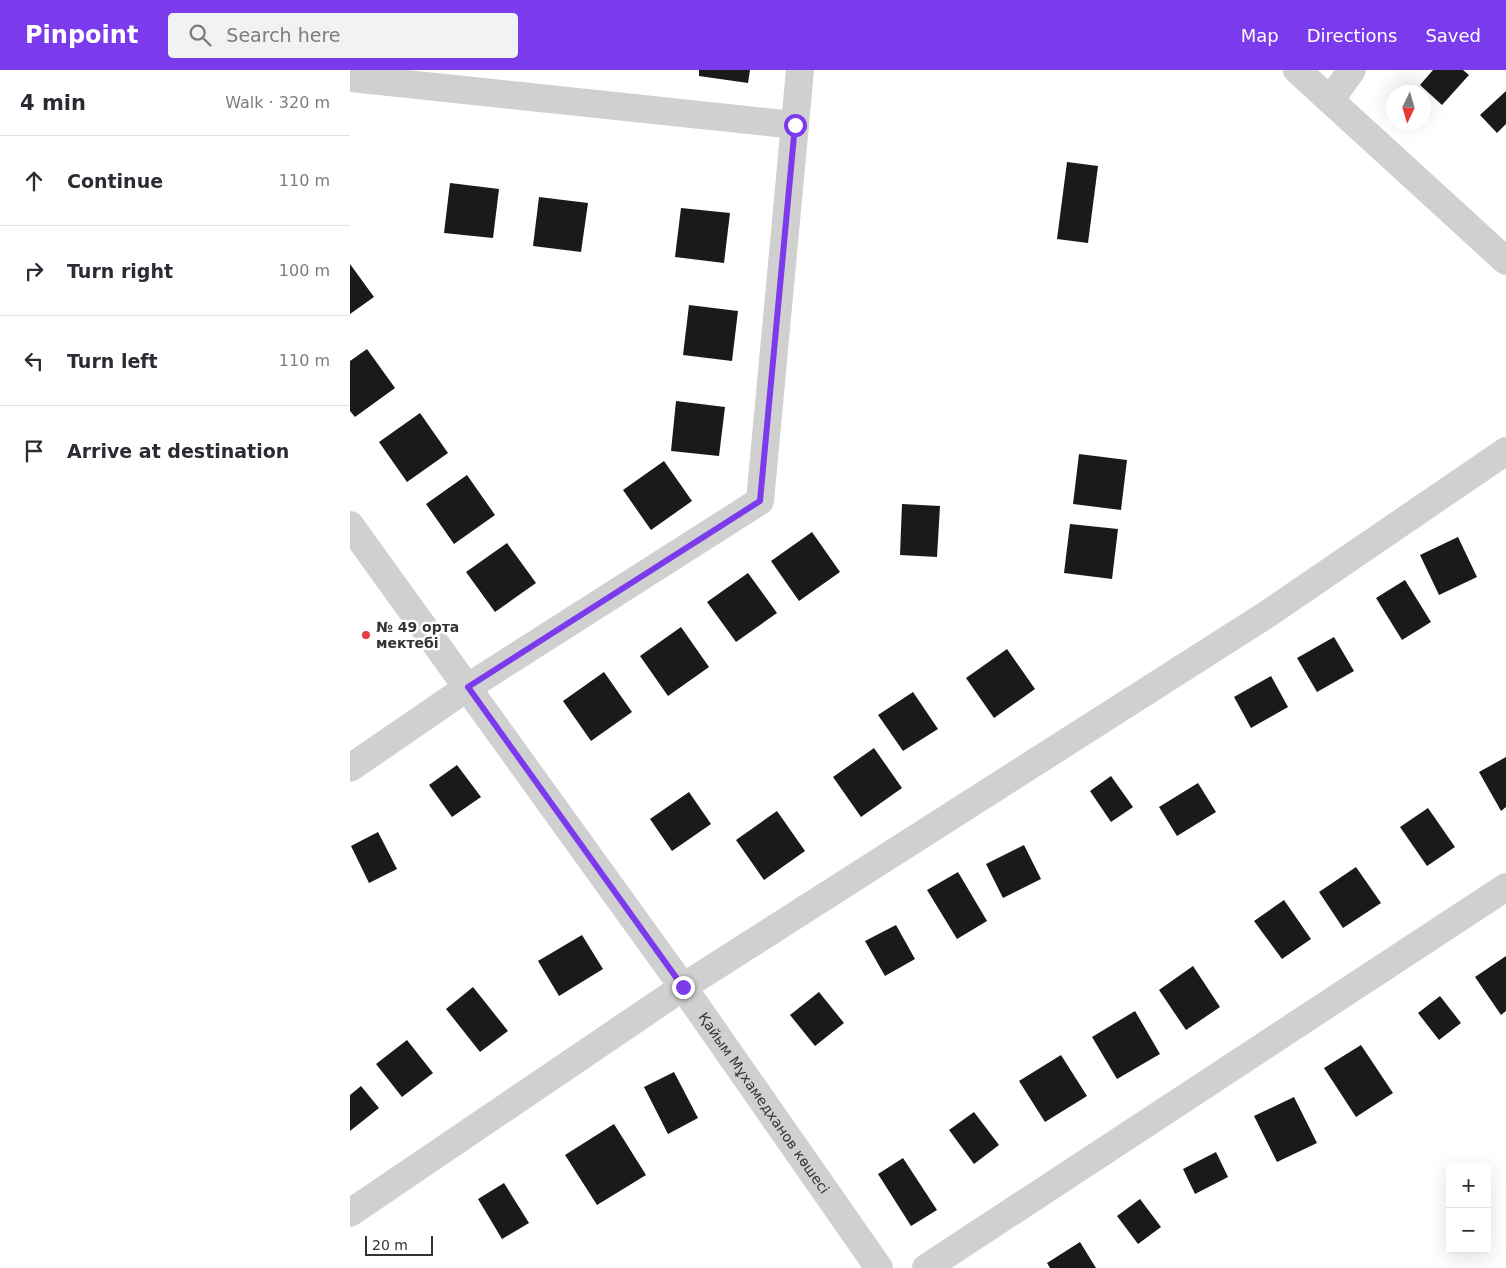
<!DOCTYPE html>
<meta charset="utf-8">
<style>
:root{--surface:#fff;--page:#f2f2f3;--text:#2b2b33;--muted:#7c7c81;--line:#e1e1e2;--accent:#7c3aed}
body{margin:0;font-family:"DejaVu Sans",sans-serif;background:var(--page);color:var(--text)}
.controls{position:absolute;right:15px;bottom:15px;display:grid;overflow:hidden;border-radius:5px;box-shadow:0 5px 20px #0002}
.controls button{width:45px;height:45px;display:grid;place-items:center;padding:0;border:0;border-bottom:1px solid var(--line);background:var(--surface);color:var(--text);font:25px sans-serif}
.compass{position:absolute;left:1036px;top:15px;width:45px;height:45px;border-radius:50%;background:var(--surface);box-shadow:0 5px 20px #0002;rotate:185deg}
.scale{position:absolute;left:15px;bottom:12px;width:68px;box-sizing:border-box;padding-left:5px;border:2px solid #333;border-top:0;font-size:14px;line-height:18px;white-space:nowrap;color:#333;-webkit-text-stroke:4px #fff;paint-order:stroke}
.stop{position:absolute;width:15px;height:15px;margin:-11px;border:4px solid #7c3aed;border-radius:50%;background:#fff}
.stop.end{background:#7c3aed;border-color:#fff;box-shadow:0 1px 5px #0008}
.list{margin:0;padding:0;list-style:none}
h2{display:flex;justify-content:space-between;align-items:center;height:65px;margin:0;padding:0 20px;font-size:21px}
h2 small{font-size:16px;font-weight:400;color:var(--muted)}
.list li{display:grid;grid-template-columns:32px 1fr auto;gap:15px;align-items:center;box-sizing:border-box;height:90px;padding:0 20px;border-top:1px solid var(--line)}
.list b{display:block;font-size:19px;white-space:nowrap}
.list em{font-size:16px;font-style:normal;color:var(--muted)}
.icon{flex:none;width:28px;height:28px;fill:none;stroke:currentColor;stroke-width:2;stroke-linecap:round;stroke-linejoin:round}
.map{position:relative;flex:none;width:1156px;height:1198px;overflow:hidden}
header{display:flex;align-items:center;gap:30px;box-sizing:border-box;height:70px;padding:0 25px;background:var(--accent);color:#fff}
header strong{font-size:24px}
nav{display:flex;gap:28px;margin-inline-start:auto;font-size:18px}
.search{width:350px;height:45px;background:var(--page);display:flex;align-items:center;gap:12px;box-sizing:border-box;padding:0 18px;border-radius:5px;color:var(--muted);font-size:19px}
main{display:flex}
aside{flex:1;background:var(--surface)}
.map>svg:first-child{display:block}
.building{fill:#1a1a1a}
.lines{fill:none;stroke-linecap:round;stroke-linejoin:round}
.minor{stroke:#d0d0d0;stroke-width:28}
.route{stroke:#7c3aed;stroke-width:6}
.poi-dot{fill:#e63946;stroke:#fff;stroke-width:2}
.labels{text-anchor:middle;stroke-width:5;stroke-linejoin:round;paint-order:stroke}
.poi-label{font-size:14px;font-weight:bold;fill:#333;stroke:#fff;text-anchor:start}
.street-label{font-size:14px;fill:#333;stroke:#fff}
</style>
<header>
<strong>Pinpoint</strong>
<div class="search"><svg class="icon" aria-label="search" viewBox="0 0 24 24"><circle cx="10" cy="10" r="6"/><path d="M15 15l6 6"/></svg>Search here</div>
<nav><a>Map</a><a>Directions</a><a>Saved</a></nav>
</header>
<main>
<aside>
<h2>4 min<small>Walk · 320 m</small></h2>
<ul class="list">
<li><svg class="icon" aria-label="ahead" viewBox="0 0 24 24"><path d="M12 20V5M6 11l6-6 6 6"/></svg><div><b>Continue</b></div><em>110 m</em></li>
<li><svg class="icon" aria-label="right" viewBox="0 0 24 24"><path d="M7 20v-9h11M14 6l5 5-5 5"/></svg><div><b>Turn right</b></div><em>100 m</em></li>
<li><svg class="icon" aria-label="left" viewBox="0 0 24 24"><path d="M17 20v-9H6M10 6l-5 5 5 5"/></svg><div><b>Turn left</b></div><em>110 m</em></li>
<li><svg class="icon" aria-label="arrive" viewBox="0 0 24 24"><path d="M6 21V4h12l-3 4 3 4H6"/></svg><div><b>Arrive at destination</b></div></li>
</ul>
</aside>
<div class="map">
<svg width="1156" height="1198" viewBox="0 0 1156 1198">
<rect width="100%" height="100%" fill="#fff"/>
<g class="building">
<polygon points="349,0 400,0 398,13 349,6"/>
<polygon points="1083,0 1113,0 1119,5 1092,35 1070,15"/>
<polygon points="1156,21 1156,54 1147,63 1130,45"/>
<polygon points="717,92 748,96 738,173 707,169"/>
<polygon points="100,113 149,119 143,168 94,163"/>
<polygon points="189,127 238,133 231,182 183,176"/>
<polygon points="331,138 380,143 374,193 325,187"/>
<polygon points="0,194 24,227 0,244"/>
<polygon points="339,235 388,241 382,291 333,285"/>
<polygon points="17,279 45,318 5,347 0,341 0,291"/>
<polygon points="326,331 375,337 369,386 321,381"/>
<polygon points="70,343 98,383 57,412 29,372"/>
<polygon points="729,384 777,390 771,440 723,434"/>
<polygon points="314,391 342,431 301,460 273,420"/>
<polygon points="117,405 145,445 104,474 76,434"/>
<polygon points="552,434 590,436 587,487 550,485"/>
<polygon points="720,454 768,459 762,509 714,503"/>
<polygon points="462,462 490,502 449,531 421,491"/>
<polygon points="1108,467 1127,507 1089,525 1070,485"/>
<polygon points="157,473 186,513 145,542 116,502"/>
<polygon points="398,503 427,543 386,572 357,532"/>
<polygon points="1055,510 1081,552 1052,570 1026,528"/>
<polygon points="331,557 359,597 318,626 290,586"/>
<polygon points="984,567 1004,601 967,622 947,588"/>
<polygon points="657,579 685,619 644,648 616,608"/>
<polygon points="254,602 282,642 241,671 213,631"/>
<polygon points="921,606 938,637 901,658 884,627"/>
<polygon points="563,622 588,659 553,681 528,645"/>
<polygon points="524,678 552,718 511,747 483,707"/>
<polygon points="1156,687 1156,737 1151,741 1129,702"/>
<polygon points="107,695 131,727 102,747 79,715"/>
<polygon points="761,706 783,737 761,752 740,721"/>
<polygon points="848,713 866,742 827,766 809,737"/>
<polygon points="339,722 361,754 322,781 300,749"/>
<polygon points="1078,738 1105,777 1077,796 1050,757"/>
<polygon points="427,741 455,781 414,810 386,770"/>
<polygon points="28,762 47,799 19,813 1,776"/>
<polygon points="674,775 691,809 653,828 636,794"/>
<polygon points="1006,797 1031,833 993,858 969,822"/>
<polygon points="608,802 637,851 607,869 577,820"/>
<polygon points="934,830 961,869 932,889 904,851"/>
<polygon points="546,855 565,889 535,906 515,871"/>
<polygon points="232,865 253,899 209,926 188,891"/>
<polygon points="1156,886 1156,941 1151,945 1125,907"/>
<polygon points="843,896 870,937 836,960 809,920"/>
<polygon points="123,917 158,961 130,982 96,939"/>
<polygon points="469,922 494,953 465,976 440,945"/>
<polygon points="1090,926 1111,953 1089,970 1068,943"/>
<polygon points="785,941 810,984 767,1009 742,967"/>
<polygon points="57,970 83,1003 52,1027 26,994"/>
<polygon points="1011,975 1043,1023 1006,1047 974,998"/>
<polygon points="711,985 737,1026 695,1052 669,1011"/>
<polygon points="324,1002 348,1048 318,1064 294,1017"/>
<polygon points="11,1016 29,1038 0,1061 0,1025"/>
<polygon points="944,1027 967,1073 927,1092 904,1046"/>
<polygon points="624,1042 649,1075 624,1094 599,1060"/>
<polygon points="264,1054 296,1105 247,1135 215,1085"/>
<polygon points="866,1082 878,1107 845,1124 833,1099"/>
<polygon points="553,1088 587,1140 561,1156 528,1104"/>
<polygon points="154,1113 179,1153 152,1169 128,1129"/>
<polygon points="790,1129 811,1157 788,1174 767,1146"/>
<polygon points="730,1172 746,1198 700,1198 697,1193"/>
</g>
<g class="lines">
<g class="minor">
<polyline points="947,0 1156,191"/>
<polyline points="0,8 445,55"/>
<polyline points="980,30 1002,0"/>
<path id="s1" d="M0,455l333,462 196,281"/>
<polyline points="0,698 118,617 410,431 450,0"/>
<polyline points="0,1143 333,917 919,543 1156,381"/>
<polyline points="576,1198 1156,817"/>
</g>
</g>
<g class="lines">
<polyline class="route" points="333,917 118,617 410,431 445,55"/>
</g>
<circle class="poi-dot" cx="16" cy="565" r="5"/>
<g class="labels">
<g class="poi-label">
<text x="26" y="562">№ 49 орта<tspan x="26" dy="16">мектебі</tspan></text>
</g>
<g class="street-label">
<text dy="5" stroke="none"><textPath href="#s1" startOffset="711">Қайым Мұхамедханов көшесі</textPath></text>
</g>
</g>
</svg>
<div class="controls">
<button>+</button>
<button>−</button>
</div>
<svg class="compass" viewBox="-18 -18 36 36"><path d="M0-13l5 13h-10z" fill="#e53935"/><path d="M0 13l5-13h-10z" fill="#7c7c81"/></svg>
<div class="scale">20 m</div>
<div class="stop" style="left:445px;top:55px"></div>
<div class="stop end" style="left:333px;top:917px"></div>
</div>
</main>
